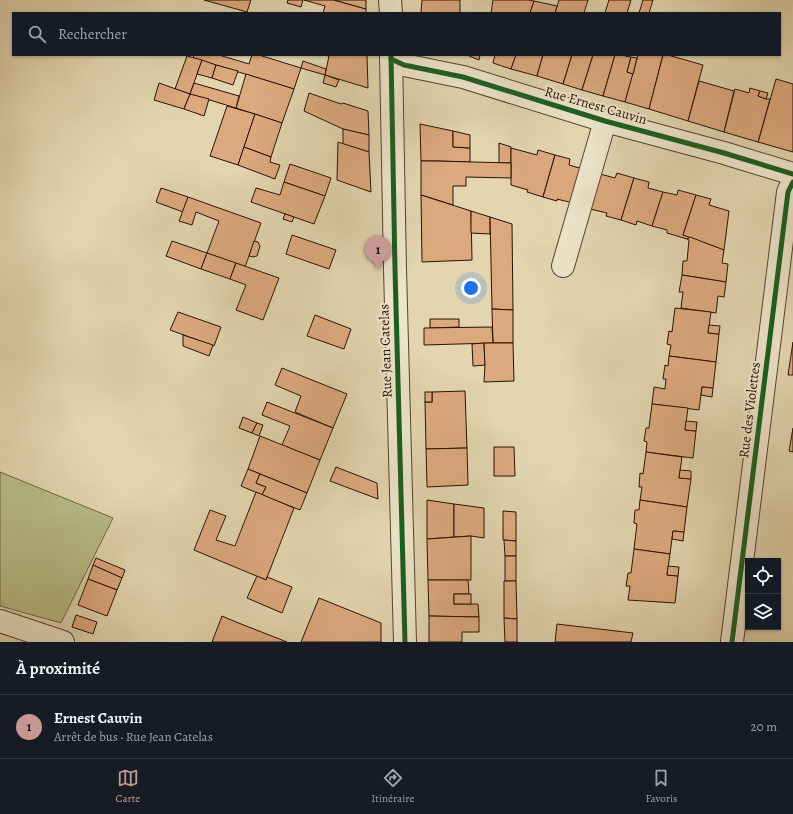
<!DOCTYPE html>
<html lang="fr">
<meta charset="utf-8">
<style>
:root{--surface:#171b24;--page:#242831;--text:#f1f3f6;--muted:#9ea1a6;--line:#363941;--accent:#c59692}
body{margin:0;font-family:Alegreya,serif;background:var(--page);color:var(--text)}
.controls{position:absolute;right:12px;bottom:12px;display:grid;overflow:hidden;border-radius:0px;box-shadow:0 1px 3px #0004}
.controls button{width:36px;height:36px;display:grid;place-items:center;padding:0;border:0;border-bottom:1px solid var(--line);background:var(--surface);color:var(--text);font:20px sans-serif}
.you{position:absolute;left:471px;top:288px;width:14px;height:14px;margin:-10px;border:3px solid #fff;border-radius:50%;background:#1a73e8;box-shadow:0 0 0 6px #1a73e833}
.badge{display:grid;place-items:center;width:26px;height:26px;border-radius:50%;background:var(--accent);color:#111;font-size:13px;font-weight:700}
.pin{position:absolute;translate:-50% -33px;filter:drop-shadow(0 1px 2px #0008)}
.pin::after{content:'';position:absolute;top:21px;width:14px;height:12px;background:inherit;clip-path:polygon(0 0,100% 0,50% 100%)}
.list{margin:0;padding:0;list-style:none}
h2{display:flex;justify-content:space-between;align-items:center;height:52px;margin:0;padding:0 16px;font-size:17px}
h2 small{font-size:13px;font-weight:400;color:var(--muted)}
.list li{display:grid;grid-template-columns:26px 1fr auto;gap:12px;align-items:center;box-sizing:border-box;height:64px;padding:0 16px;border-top:1px solid var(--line)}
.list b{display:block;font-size:15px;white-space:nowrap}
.list p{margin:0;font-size:13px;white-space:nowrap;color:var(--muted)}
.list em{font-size:13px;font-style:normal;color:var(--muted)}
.icon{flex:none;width:22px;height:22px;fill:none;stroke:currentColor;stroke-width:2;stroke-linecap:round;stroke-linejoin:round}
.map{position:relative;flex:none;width:793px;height:642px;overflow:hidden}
.search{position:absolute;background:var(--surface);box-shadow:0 1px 3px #0004;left:12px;right:12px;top:12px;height:44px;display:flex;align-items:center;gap:10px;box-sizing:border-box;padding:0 14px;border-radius:0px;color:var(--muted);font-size:15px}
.sheet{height:116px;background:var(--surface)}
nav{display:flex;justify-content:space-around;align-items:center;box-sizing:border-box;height:56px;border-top:1px solid var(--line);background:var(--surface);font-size:11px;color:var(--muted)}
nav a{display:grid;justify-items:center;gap:2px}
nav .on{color:var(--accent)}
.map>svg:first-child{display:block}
.green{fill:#b8bc87;stroke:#716646}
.building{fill:#dca97e;stroke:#2a1104}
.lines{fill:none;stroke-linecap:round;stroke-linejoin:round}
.minor-casing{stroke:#58422f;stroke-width:24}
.minor{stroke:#ece4cb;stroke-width:22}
.cycleway-casing{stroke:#ece4cb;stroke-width:8}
.cycleway{stroke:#1b5e20;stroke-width:5}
.labels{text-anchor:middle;stroke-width:4;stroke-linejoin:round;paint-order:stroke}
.street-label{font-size:14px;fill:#2a1104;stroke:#ece4cb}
</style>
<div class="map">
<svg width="793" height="642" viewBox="0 0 793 642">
<rect width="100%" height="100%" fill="#e2d5af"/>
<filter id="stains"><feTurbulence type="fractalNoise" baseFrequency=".005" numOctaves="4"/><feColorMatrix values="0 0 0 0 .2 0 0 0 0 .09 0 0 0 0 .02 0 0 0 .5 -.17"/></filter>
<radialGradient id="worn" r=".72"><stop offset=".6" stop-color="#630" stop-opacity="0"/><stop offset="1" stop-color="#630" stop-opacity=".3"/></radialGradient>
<polygon class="green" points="0,472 113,518 61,623 0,606"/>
<g class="building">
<polygon points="204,0 251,0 247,12"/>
<polygon points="288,0 303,0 301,7 287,3"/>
<polygon points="304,0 334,0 366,9 366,13 323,13 325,6"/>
<polygon points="334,0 366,0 366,9"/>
<polygon points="422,0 460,0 460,13 421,13"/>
<polygon points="493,0 529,0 534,1 530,13 491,13"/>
<polygon points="559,0 588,0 584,13 555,13"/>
<polygon points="609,0 631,0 627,13 605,13"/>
<polygon points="643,0 653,0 649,13 639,13"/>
<polygon points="534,1 557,6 555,13 530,13"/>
<polygon points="194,55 219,55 249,64 252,55 259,55 301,68 294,89 193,58"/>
<polygon points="324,55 367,55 368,88 325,75 329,56"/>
<polygon points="469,55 480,55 479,60 469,56"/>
<polygon points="495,55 516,55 511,69 493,63"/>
<polygon points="516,55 543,55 537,76 511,69"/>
<polygon points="543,55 572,55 563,84 537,76"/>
<polygon points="572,55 593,55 582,90 563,84"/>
<polygon points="593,55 615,55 603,96 582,90"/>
<polygon points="615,55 626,55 625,56 631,57 627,72 633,74 625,102 603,96"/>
<polygon points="638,55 663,55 649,109 625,102"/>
<polygon points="663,55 668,55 703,65 688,121 649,109"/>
<polygon points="187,56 202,60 190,94 175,89"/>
<polygon points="631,57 637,58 633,74 627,72"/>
<polygon points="202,60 216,65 212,78 197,74"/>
<polygon points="303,61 326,69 325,75 301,68"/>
<polygon points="216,65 238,71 233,85 212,78"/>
<polygon points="246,74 294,89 282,123 236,108"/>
<polygon points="325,75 339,80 336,87 323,83"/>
<polygon points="776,79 793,84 793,152 758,142"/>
<polygon points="699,81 734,91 724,132 688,121"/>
<polygon points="159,83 190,94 184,109 154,100"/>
<polygon points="194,83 239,96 236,108 190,94"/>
<polygon points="750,88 760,91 758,96 766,99 770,99 758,142 724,132 735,89 749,93"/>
<polygon points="760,91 768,93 766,99 758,96"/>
<polygon points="309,93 341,104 343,103 368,111 369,135 343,129 304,111"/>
<polygon points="190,94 209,99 204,116 184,109"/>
<polygon points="227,106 255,114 238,165 210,156"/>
<polygon points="255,114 282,123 271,157 244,147"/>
<polygon points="420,124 453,131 453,147 470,148 470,162 437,161 421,161"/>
<polygon points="343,129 369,135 369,152 343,144"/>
<polygon points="453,131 470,135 470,148 453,147"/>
<polygon points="338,142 369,152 371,192 337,180"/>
<polygon points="499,143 511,147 511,163 499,163"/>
<polygon points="244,147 271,157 270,162 280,165 275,179 238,165"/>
<polygon points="511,148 537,155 538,150 555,155 543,197 527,192 528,190 511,185"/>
<polygon points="555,155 570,159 569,165 583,169 573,203 557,199 557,201 543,197"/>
<polygon points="421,161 437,161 511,163 511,178 466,177 466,186 453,186 453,205 421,195"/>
<polygon points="290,164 331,178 325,196 284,182"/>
<polygon points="617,173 634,178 621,220 606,216 607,213 590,209 600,174 615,178"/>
<polygon points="634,178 649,182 648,188 663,192 652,226 637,221 636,225 621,220"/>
<polygon points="284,182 325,196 314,224 251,202 256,188 280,195"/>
<polygon points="161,188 188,197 183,212 156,202"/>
<polygon points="678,190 696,195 683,235 690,237 687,239 667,233 667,230 652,226 663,192 677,195"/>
<polygon points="421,195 471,211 472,260 422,262"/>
<polygon points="696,195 711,199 709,205 729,211 724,250 683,235"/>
<polygon points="188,197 261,223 245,267 207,253 219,221 196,212 192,225 179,221"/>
<polygon points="471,211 490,217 490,234 471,233"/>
<polygon points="285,214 294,217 292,222 283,219"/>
<polygon points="490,217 512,224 513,310 492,309"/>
<polygon points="292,235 336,250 329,269 286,254"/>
<polygon points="690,237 724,250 722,263 728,264 726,282 682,275 683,261 687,261 689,240 687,239"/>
<polygon points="172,241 207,253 201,269 166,256"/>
<polygon points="254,241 258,242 260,246 257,256 253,257 249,256"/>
<polygon points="207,253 236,263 230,279 201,269"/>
<polygon points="236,263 279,278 263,320 236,310 246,285 230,279"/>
<polygon points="682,275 726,282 724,297 718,296 716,313 681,308 683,292 679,292"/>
<polygon points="675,308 711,312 708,333 719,334 716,362 669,356 671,345 667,344 669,331 672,332"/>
<polygon points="492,309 513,310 513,343 493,343"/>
<polygon points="178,312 221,327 214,346 170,330"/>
<polygon points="315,315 351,329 344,349 307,336"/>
<polygon points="430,319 459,319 459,327 430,328"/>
<polygon points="709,325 720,326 719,334 708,333"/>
<polygon points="492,327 493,343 424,345 424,328"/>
<polygon points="183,335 213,345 209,356 183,346"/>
<polygon points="793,342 793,375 788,375"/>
<polygon points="484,343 485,365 473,366 472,344"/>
<polygon points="484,343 513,343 514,381 484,382 485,365"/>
<polygon points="669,356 716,362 713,388 702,387 699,410 652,404 654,387 665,389 666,379 663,379 665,365 668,366"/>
<polygon points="282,368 347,394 333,428 295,412 301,396 275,385"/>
<polygon points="702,387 713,388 712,397 701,395"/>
<polygon points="465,391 467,448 426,449 425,402 432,402 432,392"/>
<rect x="425" y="392" width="7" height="10"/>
<polygon points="267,402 333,428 320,460 282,445 290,426 262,415"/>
<polygon points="652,404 688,408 685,430 696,431 693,458 646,452 647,442 644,441 646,428 649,428"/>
<polygon points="243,417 257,423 252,433 239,428"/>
<polygon points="686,421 697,422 696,431 685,430"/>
<polygon points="257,423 263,425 259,436 252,433"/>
<polygon points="793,428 793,452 789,451"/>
<polygon points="260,436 320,460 307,493 248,469"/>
<polygon points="494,447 514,447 515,476 494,476"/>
<polygon points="467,448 468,485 427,487 426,449"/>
<polygon points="646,452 682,457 679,478 691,479 687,507 640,500 642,487 639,487 640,473 643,474"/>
<polygon points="336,467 377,483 378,499 330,481"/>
<polygon points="248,469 260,474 256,483 266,487 262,495 241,486"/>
<polygon points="680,470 691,471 691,479 679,478"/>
<polygon points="260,474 307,493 300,510 262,495 266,487 256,483"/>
<polygon points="256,492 294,508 266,580 194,550 210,510 226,516 216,540 235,546"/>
<polygon points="427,500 454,504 454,537 427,539"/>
<polygon points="640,500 687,507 684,532 673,531 670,554 634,549 637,524 634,523 635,510 639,510"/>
<polygon points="454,504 484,508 484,538 471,536 454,537"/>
<polygon points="503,511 516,512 516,541 503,540"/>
<polygon points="673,531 684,532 683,541 672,539"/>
<polygon points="471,536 471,580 428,580 427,539"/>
<polygon points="504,540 516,541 516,556 505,556"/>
<polygon points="634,549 670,554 667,575 678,576 675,603 628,600 630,586 626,586 628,573 631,573"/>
<rect x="505" y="556" width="11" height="25"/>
<polygon points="96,558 125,570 122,578 93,565"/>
<polygon points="93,565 122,578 117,590 88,579"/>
<polygon points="668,566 679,567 678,576 667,575"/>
<polygon points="257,576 266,580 267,577 292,587 282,613 247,598"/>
<polygon points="88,579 117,590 107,616 78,605"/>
<polygon points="428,580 468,580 469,594 454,594 454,604 478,604 479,617 429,616"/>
<polygon points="504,581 516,581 517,619 504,618"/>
<rect x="454" y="594" width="17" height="10"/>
<polygon points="319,598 381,623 381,642 301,642"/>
<polygon points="76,615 97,622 93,634 72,627"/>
<polygon points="222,616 236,622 287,642 212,642"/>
<polygon points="429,616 479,617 479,632 462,632 462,642 429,642"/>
<polygon points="504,618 517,619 517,642 505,642"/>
<polygon points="557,624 633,633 631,642 555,642"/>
</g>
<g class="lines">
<defs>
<g id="minor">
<polyline points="390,0 391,13"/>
<polyline points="391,55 395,269 405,642"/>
<polyline points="391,59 404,65 463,77 605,121 724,153 793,174"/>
<polyline points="563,266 605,121"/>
<polyline points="0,621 63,642"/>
<polyline points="732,642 788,192 793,182"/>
</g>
</defs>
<use href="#minor" class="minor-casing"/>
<use href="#minor" class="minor"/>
<defs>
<g id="cycleway">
<polyline points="391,55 395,269 405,642"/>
<polyline points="391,59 404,65 463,77 605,121 724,153 793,174"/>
<polyline points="732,642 788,192 793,182"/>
</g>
</defs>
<use href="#cycleway" class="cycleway-casing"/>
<use href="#cycleway" class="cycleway"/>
</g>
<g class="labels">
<g class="street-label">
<text transform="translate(596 105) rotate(16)" y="5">Rue Ernest Cauvin</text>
<text transform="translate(385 351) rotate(-92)" y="5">Rue Jean Catelas</text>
<text transform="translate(749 410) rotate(-83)" y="5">Rue des Violettes</text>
</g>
</g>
<rect width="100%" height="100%" filter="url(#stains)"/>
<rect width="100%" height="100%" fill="url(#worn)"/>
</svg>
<div class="controls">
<button><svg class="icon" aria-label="locate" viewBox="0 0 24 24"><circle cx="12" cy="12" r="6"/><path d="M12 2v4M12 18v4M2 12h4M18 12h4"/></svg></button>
<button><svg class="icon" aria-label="layers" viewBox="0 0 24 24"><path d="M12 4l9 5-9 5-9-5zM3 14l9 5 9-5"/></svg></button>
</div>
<div class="you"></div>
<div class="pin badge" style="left:378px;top:269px">1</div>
<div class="search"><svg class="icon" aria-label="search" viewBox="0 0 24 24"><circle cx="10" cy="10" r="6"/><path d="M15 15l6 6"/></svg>Rechercher</div>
</div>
<section class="sheet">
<h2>À proximité<small></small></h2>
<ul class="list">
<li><span class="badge">1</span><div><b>Ernest Cauvin</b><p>Arrêt de bus · Rue Jean Catelas</p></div><em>20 m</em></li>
</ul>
</section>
<nav>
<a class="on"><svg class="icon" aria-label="map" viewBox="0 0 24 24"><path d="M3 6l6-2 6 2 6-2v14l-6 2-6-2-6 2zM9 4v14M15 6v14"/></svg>Carte</a>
<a><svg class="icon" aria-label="directions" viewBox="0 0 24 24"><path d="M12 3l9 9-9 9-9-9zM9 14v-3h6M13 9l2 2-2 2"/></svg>Itinéraire</a>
<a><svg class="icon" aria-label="saved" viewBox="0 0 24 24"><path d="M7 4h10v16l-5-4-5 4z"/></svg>Favoris</a>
</nav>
